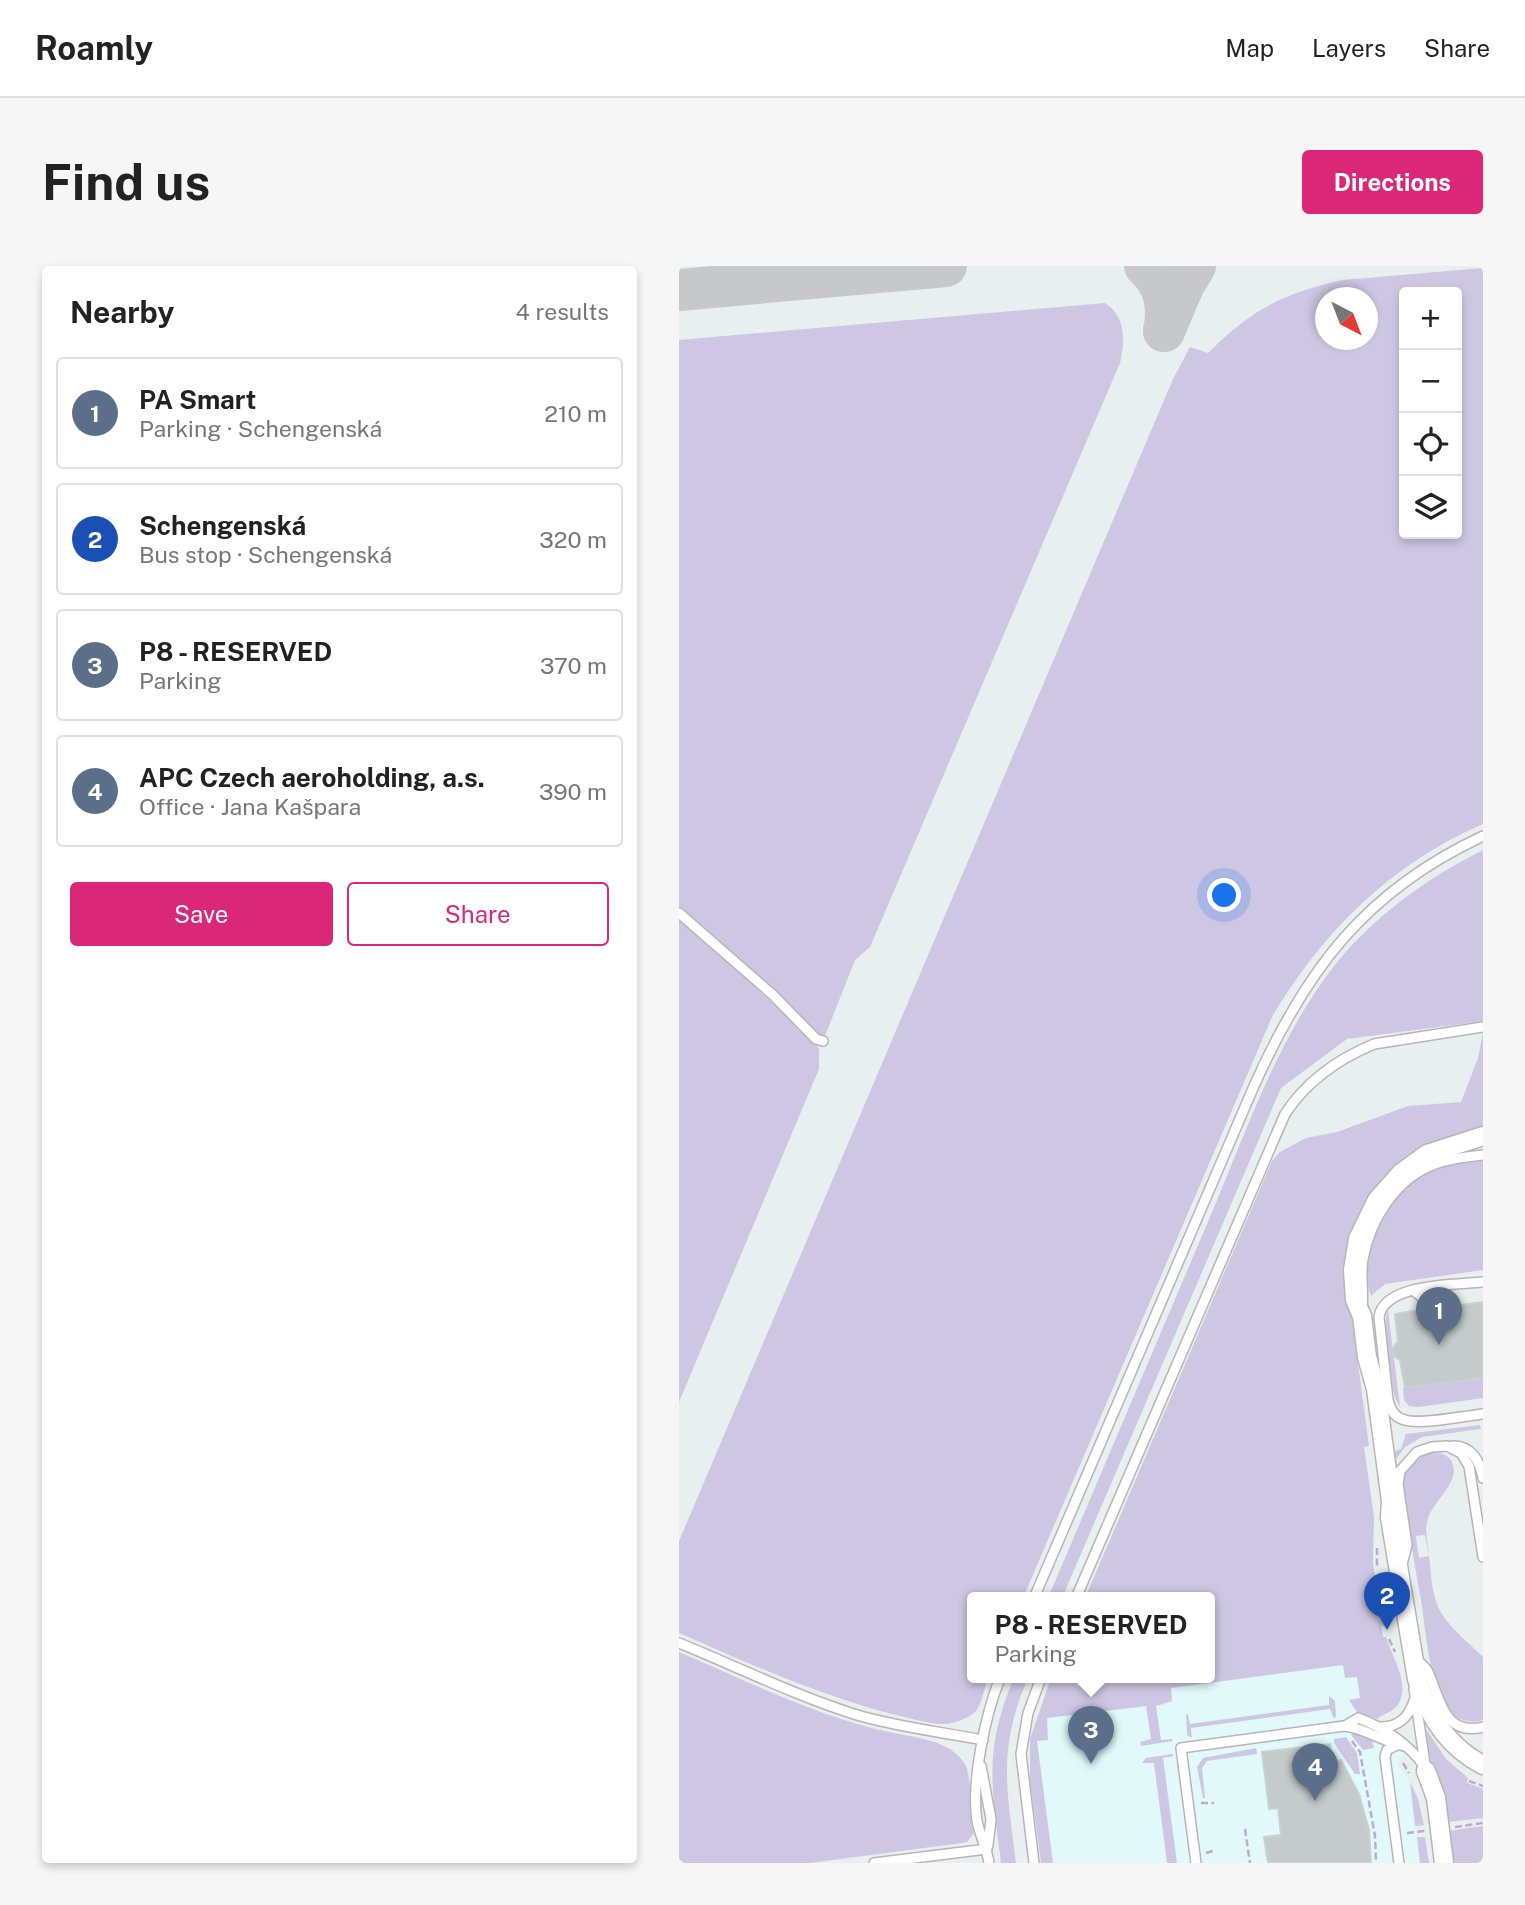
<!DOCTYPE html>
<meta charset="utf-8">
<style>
:root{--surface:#fff;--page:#f6f6f6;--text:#222;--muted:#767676;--line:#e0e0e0;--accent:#db2777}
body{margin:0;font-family:"Public Sans",sans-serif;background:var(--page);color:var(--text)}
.controls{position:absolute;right:21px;top:21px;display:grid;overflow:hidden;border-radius:7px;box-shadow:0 4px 10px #0003}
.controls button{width:63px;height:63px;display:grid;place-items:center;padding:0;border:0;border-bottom:2px solid var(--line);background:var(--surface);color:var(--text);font:35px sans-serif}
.compass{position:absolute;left:636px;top:21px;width:63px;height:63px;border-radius:50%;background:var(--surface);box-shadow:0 4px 10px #0003;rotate:138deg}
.you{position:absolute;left:546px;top:630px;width:24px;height:24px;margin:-18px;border:5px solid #fff;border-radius:50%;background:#1a73e8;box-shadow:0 0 0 10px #1a73e833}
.badge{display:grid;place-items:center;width:46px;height:46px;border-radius:50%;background:var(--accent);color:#fff;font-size:23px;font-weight:700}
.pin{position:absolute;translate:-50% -58px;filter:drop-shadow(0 2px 4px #0008)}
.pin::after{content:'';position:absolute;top:37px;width:24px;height:21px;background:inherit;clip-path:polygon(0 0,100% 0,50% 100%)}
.popup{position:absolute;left:288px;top:1326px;width:248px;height:91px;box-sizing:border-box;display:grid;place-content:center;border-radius:7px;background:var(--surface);filter:drop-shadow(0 2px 5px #0005);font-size:23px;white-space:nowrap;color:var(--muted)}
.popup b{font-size:26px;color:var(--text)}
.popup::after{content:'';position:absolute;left:50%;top:100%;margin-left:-14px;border:14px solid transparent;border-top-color:var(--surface)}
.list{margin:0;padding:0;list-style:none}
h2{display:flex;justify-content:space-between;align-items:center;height:91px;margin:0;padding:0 28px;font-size:30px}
h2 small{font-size:23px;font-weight:400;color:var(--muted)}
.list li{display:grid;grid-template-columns:46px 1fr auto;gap:21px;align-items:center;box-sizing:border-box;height:112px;margin:0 14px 14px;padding:0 14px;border:2px solid var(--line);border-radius:7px}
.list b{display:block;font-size:26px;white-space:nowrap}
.list p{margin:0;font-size:23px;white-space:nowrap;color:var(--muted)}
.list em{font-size:23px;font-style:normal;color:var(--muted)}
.actions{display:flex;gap:14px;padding:21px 28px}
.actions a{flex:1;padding:16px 0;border:2px solid var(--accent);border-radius:7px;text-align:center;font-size:24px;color:var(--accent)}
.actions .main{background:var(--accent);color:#fff}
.icon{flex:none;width:38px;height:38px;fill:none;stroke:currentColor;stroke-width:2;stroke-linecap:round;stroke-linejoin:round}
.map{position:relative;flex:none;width:804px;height:1597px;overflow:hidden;border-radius:7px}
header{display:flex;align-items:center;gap:42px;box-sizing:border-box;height:98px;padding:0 35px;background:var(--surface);border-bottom:2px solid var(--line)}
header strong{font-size:33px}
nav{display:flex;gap:38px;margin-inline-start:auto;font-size:24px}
.intro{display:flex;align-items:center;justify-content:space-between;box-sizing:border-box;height:168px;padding:0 42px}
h1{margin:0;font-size:49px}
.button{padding:18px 32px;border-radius:7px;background:var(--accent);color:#fff;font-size:24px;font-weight:700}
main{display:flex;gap:42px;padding:0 42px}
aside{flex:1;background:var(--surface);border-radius:7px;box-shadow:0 4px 10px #0003}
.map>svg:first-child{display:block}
.commercial{fill:#e1faf9}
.green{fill:#cdc7e3;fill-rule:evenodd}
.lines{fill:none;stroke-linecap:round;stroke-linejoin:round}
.taxiway{stroke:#c6c8c9;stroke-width:42}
.building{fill:#c4cbca;stroke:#c6d3d2;stroke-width:2}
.service-casing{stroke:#bab4b6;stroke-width:12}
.minor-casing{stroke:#bab4b6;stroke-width:21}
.path{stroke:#bcaad2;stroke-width:2.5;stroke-dasharray:7 3.5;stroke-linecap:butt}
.service{stroke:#fff;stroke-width:9}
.minor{stroke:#fff;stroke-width:18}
</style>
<header>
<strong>Roamly</strong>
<nav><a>Map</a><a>Layers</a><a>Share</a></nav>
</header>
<div class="intro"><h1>Find us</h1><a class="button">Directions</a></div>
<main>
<aside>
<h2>Nearby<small>4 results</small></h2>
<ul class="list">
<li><span class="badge" style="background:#5c6f8a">1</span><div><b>PA Smart</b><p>Parking · Schengenská</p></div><em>210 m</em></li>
<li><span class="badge" style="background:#1a4fb4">2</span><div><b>Schengenská</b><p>Bus stop · Schengenská</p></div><em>320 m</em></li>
<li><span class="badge" style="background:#5c6f8a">3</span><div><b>P8 - RESERVED</b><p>Parking</p></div><em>370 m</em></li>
<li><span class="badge" style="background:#5c6f8a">4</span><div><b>APC Czech aeroholding, a.s.</b><p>Office · Jana Kašpara</p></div><em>390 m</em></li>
</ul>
<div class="actions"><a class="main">Save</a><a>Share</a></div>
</aside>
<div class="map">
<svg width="804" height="1597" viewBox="0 0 804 1597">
<rect width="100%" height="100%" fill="#e8efef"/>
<polygon class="commercial" points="665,1399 678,1411 681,1432 671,1437 674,1442 678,1446 698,1453 730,1476 719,1499 731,1516 741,1597 374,1597 358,1475 369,1473 368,1452 489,1438 492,1422"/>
<g class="green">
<path d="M804,2v556c-91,39 -161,108 -211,193l-249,581h-51v80h16c-4,10 -6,28 -14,35 -7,6 -21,11 -30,11 -16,0 -33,-6 -48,-9 -75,-19 -146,-51 -217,-82v-92l494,-1162 17,-32 18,6c43,-43 75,-60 135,-73zM725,26h53v242h-53zM646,32h42v42h-42z"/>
<path d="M426,37c21,13 20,38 15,60l-250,584 -15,13 -32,81 -4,9v19l-140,333v-485l136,125 4,7 5,-11 -4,-2 -44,-43 -97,-86v-567z"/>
<path d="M804,584v171l-136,18 -66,49 -219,510h-14c54,-127 108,-254 162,-381 38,-89 70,-188 134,-263 39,-44 87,-78 139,-104z"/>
<path d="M804,767v96l-80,34 -54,133 20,150 -5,1 10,70 -1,47 11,62h-3l2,11h3c6,21 27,50 10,70 -6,6 -13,7 -19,12l-20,-7 -8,-12 11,-2 -3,-21 -12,1 -2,-13 -172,23 1,13 -16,5 5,34 11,-1 1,2 -32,5 -1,-4 11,-3 -5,-33 -99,12 1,22 -11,1 16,122h-12l-11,-83v-41l21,-61h159v-80h-125l187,-437 8,-9 26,-14 31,-6 71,-26 53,-4 17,-44z"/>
<path d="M804,893v111l-98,14 -14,12c-16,-41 14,-100 50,-121 19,-12 40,-15 62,-16z"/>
<path d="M709,1044l12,97c-11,-14 -19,-82 -12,-97z"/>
<polygon points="804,1112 804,1132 740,1141 730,1140 725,1134 724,1122"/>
<polygon points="801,1159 802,1163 743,1171 726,1181 715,1196 711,1187 722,1183 727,1168"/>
<path d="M753,1186c12,0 22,6 22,19 -1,16 -20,31 -26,47 -4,12 0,25 1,38 2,15 2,33 8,48 8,21 31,38 46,53v63c-13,4 -25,1 -34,-10 -19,-24 -23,-74 -27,-104 -7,-38 -13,-76 -19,-113 -2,-21 8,-37 29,-41zM746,1269l4,21 -10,2 -3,-22z"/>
<path d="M0,1386c68,29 137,64 210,80 26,6 60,7 76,32 6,9 7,54 9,69l-7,9 -5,1 -152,20h-131z"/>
<path d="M335,1412h14c-31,71 -21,112 -12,185h-15c-9,-74 -18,-113 13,-185z"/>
<polygon points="650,1430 656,1435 657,1450 655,1453 651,1443 512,1462 513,1472 508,1469 507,1449 509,1448 511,1458 650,1439"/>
<polygon points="746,1463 747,1463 767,1493 789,1512 788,1517 804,1523 804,1552 768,1556 754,1507"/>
<polygon points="674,1467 680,1467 693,1473 695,1482 684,1484 672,1469"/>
<polygon points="667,1471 678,1487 681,1508 676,1508 655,1477 655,1473"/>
<polygon points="577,1482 578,1488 528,1495 523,1502 526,1532 524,1532 518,1501 524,1492"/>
<polygon points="493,1488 495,1490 484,1492 498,1597 488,1597 475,1497 463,1497 467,1492"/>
<polygon points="731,1516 739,1533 745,1559 736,1560"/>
<polygon points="804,1560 804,1597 774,1597 769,1565"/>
<polygon points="746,1571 750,1597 741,1597 738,1571"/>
</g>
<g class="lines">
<g class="taxiway">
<path d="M466,0c20,18 24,40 19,65"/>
<polyline points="0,24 267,0"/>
<polyline points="485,65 505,18 516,0"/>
</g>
</g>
<g class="building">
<polygon points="804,1036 804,1112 726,1122 721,1094 715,1090 714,1082 719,1075 716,1048 739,1044 741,1049 746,1051 751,1049 753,1043"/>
<polygon points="651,1478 653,1495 662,1494 680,1528 690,1564 692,1597 589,1597 585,1571 602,1569 599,1542 590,1543 583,1486"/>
</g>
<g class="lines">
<defs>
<g id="service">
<polyline points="0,647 94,729 137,773 144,775"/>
<path d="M804,1016c-28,3 -99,1 -104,35l9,83c2,9 7,18 17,20 17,5 59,-4 78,-6"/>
<polyline points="735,1025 744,1032 746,1044"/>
<path d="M683,1042c2,-16 -2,-32 1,-49 7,-39 33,-81 72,-95 15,-6 32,-7 48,-9"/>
<path d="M773,1180c19,-1 28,15 31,32"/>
<polyline points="723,1298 728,1279 719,1218 721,1205 738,1186 753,1181 768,1180 782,1187 790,1200 804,1291"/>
<path d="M355,1332l220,-512c52,-116 111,-195 229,-250"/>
<path d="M397,1332l209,-484c21,-32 53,-55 89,-70l109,-17"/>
<path d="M0,1377c59,24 117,53 178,72 41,12 84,17 126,25"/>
<path d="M738,1394c4,4 9,7 11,12 12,25 15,65 55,55"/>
<polyline points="735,1423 747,1505"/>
<path d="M666,1460l13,-8c25,9 51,26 66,48"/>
<path d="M702,1461c17,0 28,-10 33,-26"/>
<polyline points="718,1479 708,1484 706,1491 720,1597"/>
<polyline points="302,1500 312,1553 309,1579"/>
<polyline points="195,1597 308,1583"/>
<path d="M310,1597c-2,-15 -9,-27 -12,-42 -6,-39 8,-105 23,-143"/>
<polyline points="355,1597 342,1488 349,1447 362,1412"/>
<path d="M517,1597l-15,-115 163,-22c23,2 39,17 61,20"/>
</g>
<g id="minor">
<path d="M804,870l-56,18 -26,19 -24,27 -19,39 -5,31 2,30 7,16 5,41 9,32 15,112 -1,17 27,161c11,37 31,68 66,86"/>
<polyline points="747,1505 757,1532 765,1597"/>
</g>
</defs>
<use href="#service" class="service-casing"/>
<use href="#minor" class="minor-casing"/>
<g class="path">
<polyline points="698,1282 698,1303"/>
<polyline points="710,1373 716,1386"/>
<polyline points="673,1475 681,1486 696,1570 697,1597"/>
<polyline points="724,1497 730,1507"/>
<polyline points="790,1515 804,1520"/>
<polyline points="522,1537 535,1537"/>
<polyline points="776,1561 804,1557"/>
<polyline points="566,1563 571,1597"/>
<polyline points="728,1567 746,1565"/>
<polyline points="527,1587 537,1584"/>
</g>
<use href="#service" class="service"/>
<use href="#minor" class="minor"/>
</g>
</svg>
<div class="controls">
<button>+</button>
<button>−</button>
<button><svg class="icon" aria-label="locate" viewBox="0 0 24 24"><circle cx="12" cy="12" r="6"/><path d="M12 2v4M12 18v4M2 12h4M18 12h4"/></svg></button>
<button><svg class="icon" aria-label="layers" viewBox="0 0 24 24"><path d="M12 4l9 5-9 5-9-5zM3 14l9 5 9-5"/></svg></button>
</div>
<svg class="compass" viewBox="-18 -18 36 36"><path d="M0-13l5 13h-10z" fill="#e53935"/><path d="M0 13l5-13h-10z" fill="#767676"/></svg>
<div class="you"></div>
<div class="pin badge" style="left:760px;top:1079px;background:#5c6f8a">1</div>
<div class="pin badge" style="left:708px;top:1364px;background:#1a4fb4">2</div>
<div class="pin badge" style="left:412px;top:1498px;background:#5c6f8a">3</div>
<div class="popup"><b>P8 - RESERVED</b>Parking</div>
<div class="pin badge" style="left:636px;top:1535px;background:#5c6f8a">4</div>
</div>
</main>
